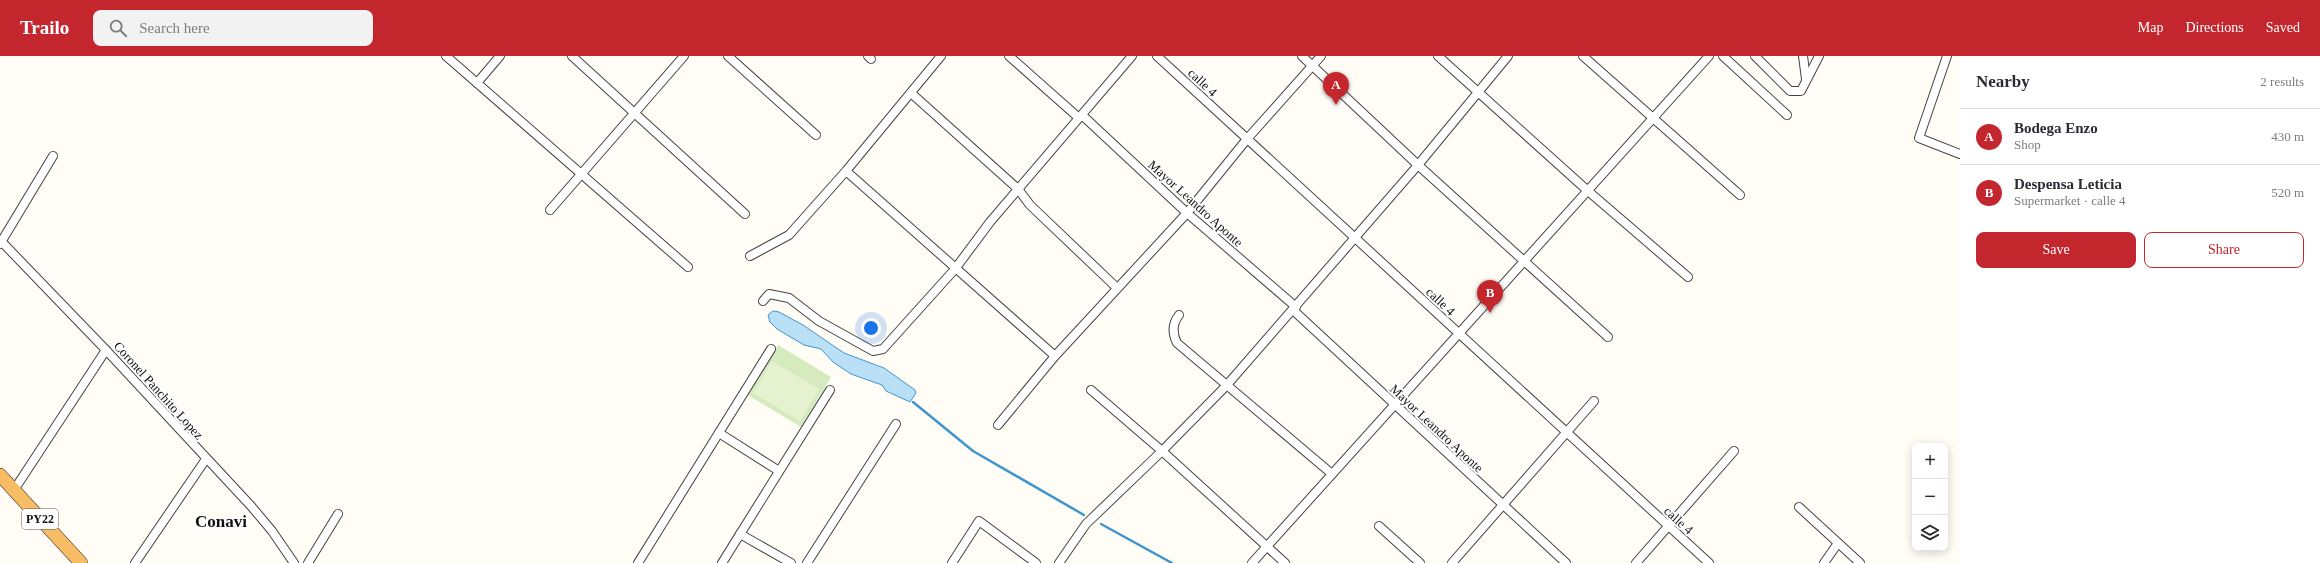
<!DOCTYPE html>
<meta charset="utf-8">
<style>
:root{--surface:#fff;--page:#f2f2f3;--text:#2b2b33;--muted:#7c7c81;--line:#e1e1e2;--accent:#c4262e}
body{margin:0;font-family:"Times New Roman",serif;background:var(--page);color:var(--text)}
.controls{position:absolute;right:12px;bottom:12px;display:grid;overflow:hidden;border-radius:8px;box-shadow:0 2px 10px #0003}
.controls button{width:36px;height:36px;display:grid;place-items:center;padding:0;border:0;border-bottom:1px solid var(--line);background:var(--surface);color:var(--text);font:20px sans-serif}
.you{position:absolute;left:871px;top:272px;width:14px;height:14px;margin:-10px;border:3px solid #fff;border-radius:50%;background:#1a73e8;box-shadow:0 0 0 6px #1a73e833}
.badge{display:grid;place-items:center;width:26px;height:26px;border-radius:50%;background:var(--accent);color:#fff;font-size:13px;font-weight:700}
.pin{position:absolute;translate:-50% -33px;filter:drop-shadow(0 1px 2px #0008)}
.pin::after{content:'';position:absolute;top:21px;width:14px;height:12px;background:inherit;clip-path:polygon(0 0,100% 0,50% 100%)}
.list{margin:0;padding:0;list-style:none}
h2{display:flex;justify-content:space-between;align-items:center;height:52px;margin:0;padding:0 16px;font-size:17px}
h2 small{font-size:13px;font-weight:400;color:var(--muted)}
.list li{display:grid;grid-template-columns:26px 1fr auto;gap:12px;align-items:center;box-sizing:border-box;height:56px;padding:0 16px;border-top:1px solid var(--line)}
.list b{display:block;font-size:15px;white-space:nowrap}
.list p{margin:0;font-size:13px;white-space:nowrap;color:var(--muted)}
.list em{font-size:13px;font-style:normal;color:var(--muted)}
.actions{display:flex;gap:8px;padding:12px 16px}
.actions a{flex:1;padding:9px 0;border:1px solid var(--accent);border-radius:8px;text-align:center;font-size:14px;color:var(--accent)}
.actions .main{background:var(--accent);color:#fff}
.icon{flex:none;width:22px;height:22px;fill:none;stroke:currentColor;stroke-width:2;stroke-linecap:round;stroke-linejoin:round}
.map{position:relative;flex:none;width:1960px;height:507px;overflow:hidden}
header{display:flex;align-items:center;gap:24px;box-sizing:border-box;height:56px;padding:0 20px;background:var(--accent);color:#fff}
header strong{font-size:19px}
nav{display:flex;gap:22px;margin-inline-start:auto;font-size:14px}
.search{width:280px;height:36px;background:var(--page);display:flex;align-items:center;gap:10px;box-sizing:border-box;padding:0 14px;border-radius:8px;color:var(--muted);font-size:15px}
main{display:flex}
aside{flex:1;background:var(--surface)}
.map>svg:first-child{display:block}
.green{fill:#d5ebbd}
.pitch{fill:#e6f2cf}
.water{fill:#b9e0f7;stroke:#3f96cf}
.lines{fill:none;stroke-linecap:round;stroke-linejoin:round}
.stream{stroke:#3f96cf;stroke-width:2.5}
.minor-casing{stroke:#444;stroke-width:10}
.trunk-casing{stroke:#222;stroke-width:14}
.minor{stroke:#fff;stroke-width:8}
.trunk{stroke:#f7bc64;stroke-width:13}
.labels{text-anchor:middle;stroke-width:4;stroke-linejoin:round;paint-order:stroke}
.shield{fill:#fff;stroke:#585858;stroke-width:1}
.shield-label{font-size:12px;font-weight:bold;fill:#111}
.street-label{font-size:13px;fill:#111;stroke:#fff}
.district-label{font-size:17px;font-weight:bold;fill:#111;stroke:#fff}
</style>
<header>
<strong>Trailo</strong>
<div class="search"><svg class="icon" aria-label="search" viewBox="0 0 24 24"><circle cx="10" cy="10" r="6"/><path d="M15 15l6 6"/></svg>Search here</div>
<nav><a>Map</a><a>Directions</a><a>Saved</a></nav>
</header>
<main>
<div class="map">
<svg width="1960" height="507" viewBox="0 0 1960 507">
<rect width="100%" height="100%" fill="#fffdf5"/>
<polygon class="green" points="778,289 831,321 801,371 748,339"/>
<polygon class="pitch" points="772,305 819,333 800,365 753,337"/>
<polygon class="water" points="773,255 779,256 803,269 844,297 884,312 915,334 916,337 910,346 886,335 882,329 851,318 833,306 821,293 804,289 777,273 770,266 768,259"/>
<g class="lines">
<g class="stream">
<polyline points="913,346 973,395 1084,459"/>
<polyline points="1101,468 1172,507"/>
</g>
<defs>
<g id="minor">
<polyline points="446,0 688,211"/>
<polyline points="572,0 745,158"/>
<polyline points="728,0 816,79"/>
<polyline points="868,0 871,3"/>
<polyline points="1009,0 1079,62"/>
<polyline points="1157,0 1709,507"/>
<polyline points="1302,0 1418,109 1608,281"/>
<polyline points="1438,0 1588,135 1688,221"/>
<polyline points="1583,0 1740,139"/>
<polyline points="1723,0 1787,59"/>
<polyline points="1755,0 1790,35 1801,35 1819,0"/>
<polyline points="1803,0 1806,23"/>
<polyline points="1947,0 1919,82 1960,98"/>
<polyline points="477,27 500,0"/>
<polyline points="911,37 1018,133 1030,149 1116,231"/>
<polyline points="1082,59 1187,157 1296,251"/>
<polyline points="846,115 1055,300"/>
<polyline points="550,154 684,0"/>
<polyline points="0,184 106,294 251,450 272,475 294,507"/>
<polyline points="0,188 53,100"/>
<polyline points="750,200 789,179 846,115 941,0"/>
<polyline points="763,245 769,238 789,242 819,265 873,295 883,293 955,213 990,166 1132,0"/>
<polyline points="1293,254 1566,507"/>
<path d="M1179,259c-7,9 -7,18 -2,28l155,131"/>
<polyline points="1091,334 1162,395 1285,507"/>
<polyline points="998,369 1055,300 1187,157 1247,83 1321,0"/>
<polyline points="719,377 779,415"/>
<polyline points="14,434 106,294"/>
<polyline points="1799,451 1860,507"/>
<polyline points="1379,470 1420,507"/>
<polyline points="740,478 791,507"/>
<polyline points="135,507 206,403"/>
<polyline points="308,507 338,458"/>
<polyline points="638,507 771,293"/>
<polyline points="722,507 830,334"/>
<polyline points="807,507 896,368"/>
<polyline points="952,507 979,465 1036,507"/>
<polyline points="1059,507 1086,468 1162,395 1226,330 1418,109 1508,0"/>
<polyline points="1252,507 1709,0"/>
<polyline points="1452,507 1594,345"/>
<polyline points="1636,507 1734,395"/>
<polyline points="1824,507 1838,487"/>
</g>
<polyline id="trunk" points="0,419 81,507"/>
</defs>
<use href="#minor" class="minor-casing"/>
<use href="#trunk" class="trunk-casing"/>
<use href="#minor" class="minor"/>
<use href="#trunk" class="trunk"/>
</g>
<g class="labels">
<rect class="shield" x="22" y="453" width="36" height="20" rx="3"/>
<g class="shield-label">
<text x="40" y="467">PY22</text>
</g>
<g class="street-label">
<text transform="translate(1203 26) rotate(43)" y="5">calle 4</text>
<text transform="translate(1196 147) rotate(42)" y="5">Mayor Leandro Aponte</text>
<text transform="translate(1441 245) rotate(43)" y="5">calle 4</text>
<text transform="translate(159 334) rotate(48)" y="5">Coronel Panchito Lopez</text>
<text transform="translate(1437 372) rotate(43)" y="5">Mayor Leandro Aponte</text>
<text transform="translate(1679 464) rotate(42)" y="5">calle 4</text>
</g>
<g class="district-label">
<text x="221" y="471">Conavi</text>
</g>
</g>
</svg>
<div class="controls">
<button>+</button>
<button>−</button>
<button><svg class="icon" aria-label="layers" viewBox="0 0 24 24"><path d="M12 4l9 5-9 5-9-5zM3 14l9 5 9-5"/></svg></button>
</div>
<div class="you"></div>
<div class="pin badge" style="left:1336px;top:49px">A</div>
<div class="pin badge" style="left:1490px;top:257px">B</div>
</div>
<aside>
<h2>Nearby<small>2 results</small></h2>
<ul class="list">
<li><span class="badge">A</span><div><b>Bodega Enzo</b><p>Shop</p></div><em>430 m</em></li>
<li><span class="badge">B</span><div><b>Despensa Leticia</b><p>Supermarket · calle 4</p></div><em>520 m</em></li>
</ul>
<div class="actions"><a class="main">Save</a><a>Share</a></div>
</aside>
</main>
